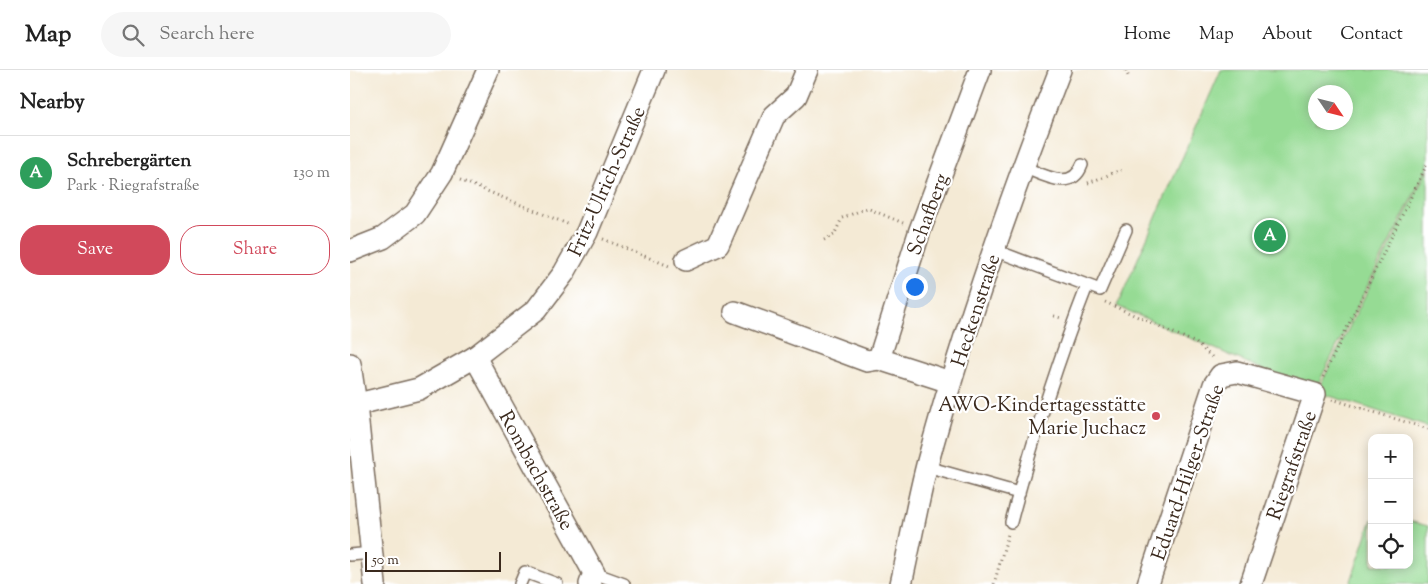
<!DOCTYPE html>
<meta charset="utf-8">
<style>
:root{--surface:#fff;--page:#f6f6f6;--text:#222;--muted:#767676;--line:#e0e0e0;--accent:#d1495b}
body{margin:0;font-family:"Sorts Mill Goudy",serif;background:var(--page);color:var(--text)}
.controls{position:absolute;right:15px;bottom:15px;display:grid;overflow:hidden;border-radius:10px;box-shadow:0 2px 12px #0003}
.controls button{width:45px;height:45px;display:grid;place-items:center;padding:0;border:0;border-bottom:1px solid var(--line);background:var(--surface);color:var(--text);font:25px sans-serif}
.compass{position:absolute;left:958px;top:15px;width:45px;height:45px;border-radius:50%;background:var(--surface);box-shadow:0 2px 12px #0003;rotate:125deg}
.scale{position:absolute;left:15px;bottom:12px;width:136px;box-sizing:border-box;padding-left:5px;border:2px solid #3b2a1e;border-top:0;font-size:14px;line-height:18px;white-space:nowrap;color:#3b2a1e;-webkit-text-stroke:4px #fff;paint-order:stroke}
.you{position:absolute;left:564px;top:216px;width:18px;height:18px;margin:-12px;border:4px solid #fff;border-radius:50%;background:#1a73e8;box-shadow:0 0 0 8px #1a73e833}
.badge{display:grid;place-items:center;width:32px;height:32px;border-radius:50%;background:var(--accent);color:#fff;font-size:16px;font-weight:700}
.pin{position:absolute;translate:-50% -50%;border:2px solid #fff;box-shadow:0 1px 5px #0006}
.list{margin:0;padding:0;list-style:none}
h2{display:flex;justify-content:space-between;align-items:center;height:65px;margin:0;padding:0 20px;font-size:21px}
h2 small{font-size:16px;font-weight:400;color:var(--muted)}
.list li{display:grid;grid-template-columns:32px 1fr auto;gap:15px;align-items:center;box-sizing:border-box;height:75px;padding:0 20px;border-top:1px solid var(--line)}
.list b{display:block;font-size:19px;white-space:nowrap}
.list p{margin:0;font-size:16px;white-space:nowrap;color:var(--muted)}
.list em{font-size:16px;font-style:normal;color:var(--muted)}
.actions{display:flex;gap:10px;padding:15px 20px}
.actions a{flex:1;padding:11px 0;border:1px solid var(--accent);border-radius:20px;text-align:center;font-size:18px;color:var(--accent)}
.actions .main{background:var(--accent);color:#fff}
.icon{flex:none;width:28px;height:28px;fill:none;stroke:currentColor;stroke-width:2;stroke-linecap:round;stroke-linejoin:round}
.map{position:relative;flex:none;width:1078px;height:514px;overflow:hidden}
header{display:flex;align-items:center;gap:30px;box-sizing:border-box;height:70px;padding:0 25px;background:var(--surface);border-bottom:1px solid var(--line)}
header strong{font-size:24px}
nav{display:flex;gap:28px;margin-inline-start:auto;font-size:18px}
.search{width:350px;height:45px;background:var(--page);display:flex;align-items:center;gap:12px;box-sizing:border-box;padding:0 18px;border-radius:28px;color:var(--muted);font-size:19px}
main{display:flex}
aside{flex:1;background:var(--surface)}
.map>svg:first-child{display:block}
.green{fill:#96db94;stroke:#688259;fill-rule:evenodd}
.lines{fill:none;stroke-linecap:round;stroke-linejoin:round}
.service-casing{stroke:#7c6d5e;stroke-width:14}
.minor-casing{stroke:#7c6d5e;stroke-width:24}
.path{stroke:#7c6d5e;stroke-width:3;stroke-dasharray:1 4;stroke-linecap:butt}
.service{stroke:#fff;stroke-width:11}
.minor{stroke:#fff;stroke-width:21}
.poi-dot{fill:#d1495b;stroke:#fff;stroke-width:2}
.labels{text-anchor:middle;stroke-width:4.5;stroke-linejoin:round;paint-order:stroke}
.street-label{font-size:20px;fill:#3b2a1e;stroke:#fff}
.poi-label{font-size:20px;fill:#3b2a1e;stroke:#fff;text-anchor:end}
</style>
<header>
<strong>Map</strong>
<div class="search"><svg class="icon" aria-label="search" viewBox="0 0 24 24"><circle cx="10" cy="10" r="6"/><path d="M15 15l6 6"/></svg>Search here</div>
<nav><a>Home</a><a>Map</a><a>About</a><a>Contact</a></nav>
</header>
<main>
<aside>
<h2>Nearby<small></small></h2>
<ul class="list">
<li><span class="badge" style="background:#2e9e5b">A</span><div><b>Schrebergärten</b><p>Park · Riegrafstraße</p></div><em>130 m</em></li>
</ul>
<div class="actions"><a class="main">Save</a><a>Share</a></div>
</aside>
<div class="map">
<svg width="1078" height="514" viewBox="0 0 1078 514">
<rect width="100%" height="100%" fill="#fff"/>
<filter id="ink" filterUnits="userSpaceOnUse"><feTurbulence type="fractalNoise" baseFrequency=".02" numOctaves="2"/><feDisplacementMap in="SourceGraphic" scale="10" xChannelSelector="R" yChannelSelector="G"/><feConvolveMatrix kernelMatrix="1 2 1 2 8 2 1 2 1" color-interpolation-filters="sRGB"/></filter>
<filter id="wash" filterUnits="userSpaceOnUse"><feTurbulence type="fractalNoise" baseFrequency=".0096" numOctaves="4" result="noise"/><feDisplacementMap in="SourceGraphic" scale="20" xChannelSelector="R" yChannelSelector="G"/><feGaussianBlur stdDeviation="1.12" result="paint"/><feColorMatrix in="noise" values="0 0 0 0 0 0 0 0 0 0 0 0 0 0 0 0 0 1.4 0 .05"/><feComposite in="paint" operator="in"/></filter>
<g filter="url(#wash)">
<rect width="100%" height="100%" fill="#f4ead5"/>
<g class="green">
<path d="M871,0h207v96l-114,226 -197,-86zM966,22h30v30h-30z"/>
<polygon points="1078,99 1078,357 967,322"/>
<polygon points="1022,449 1022,495 1059,495 1059,451 1078,456 1078,514 1000,514"/>
</g>
</g>
<g filter="url(#ink)">
<g class="lines">
<defs>
<g id="service">
<path d="M673,97c19,7 49,26 59,-2"/>
<polyline points="644,180 750,220 776,160"/>
<polyline points="577,397 669,423"/>
<path d="M661,452c21,-80 46,-159 76,-236"/>
<polyline points="0,485 22,483"/>
<polyline points="244,503 274,514"/>
<polyline points="170,514 175,502 207,514"/>
</g>
<g id="minor">
<polyline points="0,181 33,168 65,144 92,103 138,0"/>
<polyline points="336,190 368,175 424,46 446,26 457,0"/>
<polyline points="385,242 517,291 529,289 600,312"/>
<polyline points="125,287 244,503 240,514"/>
<polyline points="529,289 570,160 630,0"/>
<polyline points="0,294 6,335 25,514"/>
<polyline points="0,336 69,319 125,287 186,240 214,203 237,162 304,0"/>
<path d="M551,514c9,-39 16,-80 26,-119 36,-134 83,-266 133,-395"/>
<polyline points="798,514 864,315 871,305 887,302 965,324 901,514"/>
</g>
</defs>
<use href="#service" class="service-casing"/>
<use href="#minor" class="minor-casing"/>
<g class="path">
<polyline points="776,0 779,8"/>
<polyline points="110,110 220,155"/>
<polyline points="738,113 771,100"/>
<polyline points="253,169 319,196"/>
<polyline points="474,170 484,165 492,148 517,138 553,153"/>
<polyline points="755,232 846,273 863,288"/>
<polyline points="704,246 711,248"/>
<polyline points="973,307 1078,92"/>
<polyline points="982,329 1078,359"/>
<polyline points="644,514 658,464"/>
</g>
<use href="#service" class="service"/>
<use href="#minor" class="minor"/>
</g>
</g>
<circle class="poi-dot" cx="806" cy="346" r="5"/>
<g class="labels">
<g class="street-label">
<text transform="translate(256 111) rotate(-66)" y="7">Fritz-Ulrich-Straße</text>
<text transform="translate(577 144) rotate(-70)" y="7">Schafberg</text>
<text transform="translate(625 240) rotate(-72)" y="7">Heckenstraße</text>
<text transform="translate(941 395) rotate(-71)" y="7">Riegrafstraße</text>
<text transform="translate(187 400) rotate(61)" y="7">Rombachstraße</text>
<text transform="translate(837 402) rotate(-71)" y="7">Eduard-Hilger-Straße</text>
</g>
<g class="poi-label">
<text x="796" y="341">AWO-Kindertagesstätte<tspan x="796" dy="23">Marie Juchacz</tspan></text>
</g>
</g>
</svg>
<div class="controls">
<button>+</button>
<button>−</button>
<button><svg class="icon" aria-label="locate" viewBox="0 0 24 24"><circle cx="12" cy="12" r="6"/><path d="M12 2v4M12 18v4M2 12h4M18 12h4"/></svg></button>
</div>
<svg class="compass" viewBox="-18 -18 36 36"><path d="M0-13l5 13h-10z" fill="#e53935"/><path d="M0 13l5-13h-10z" fill="#767676"/></svg>
<div class="scale">50 m</div>
<div class="you"></div>
<div class="pin badge" style="left:920px;top:166px;background:#2e9e5b">A</div>
</div>
</main>
